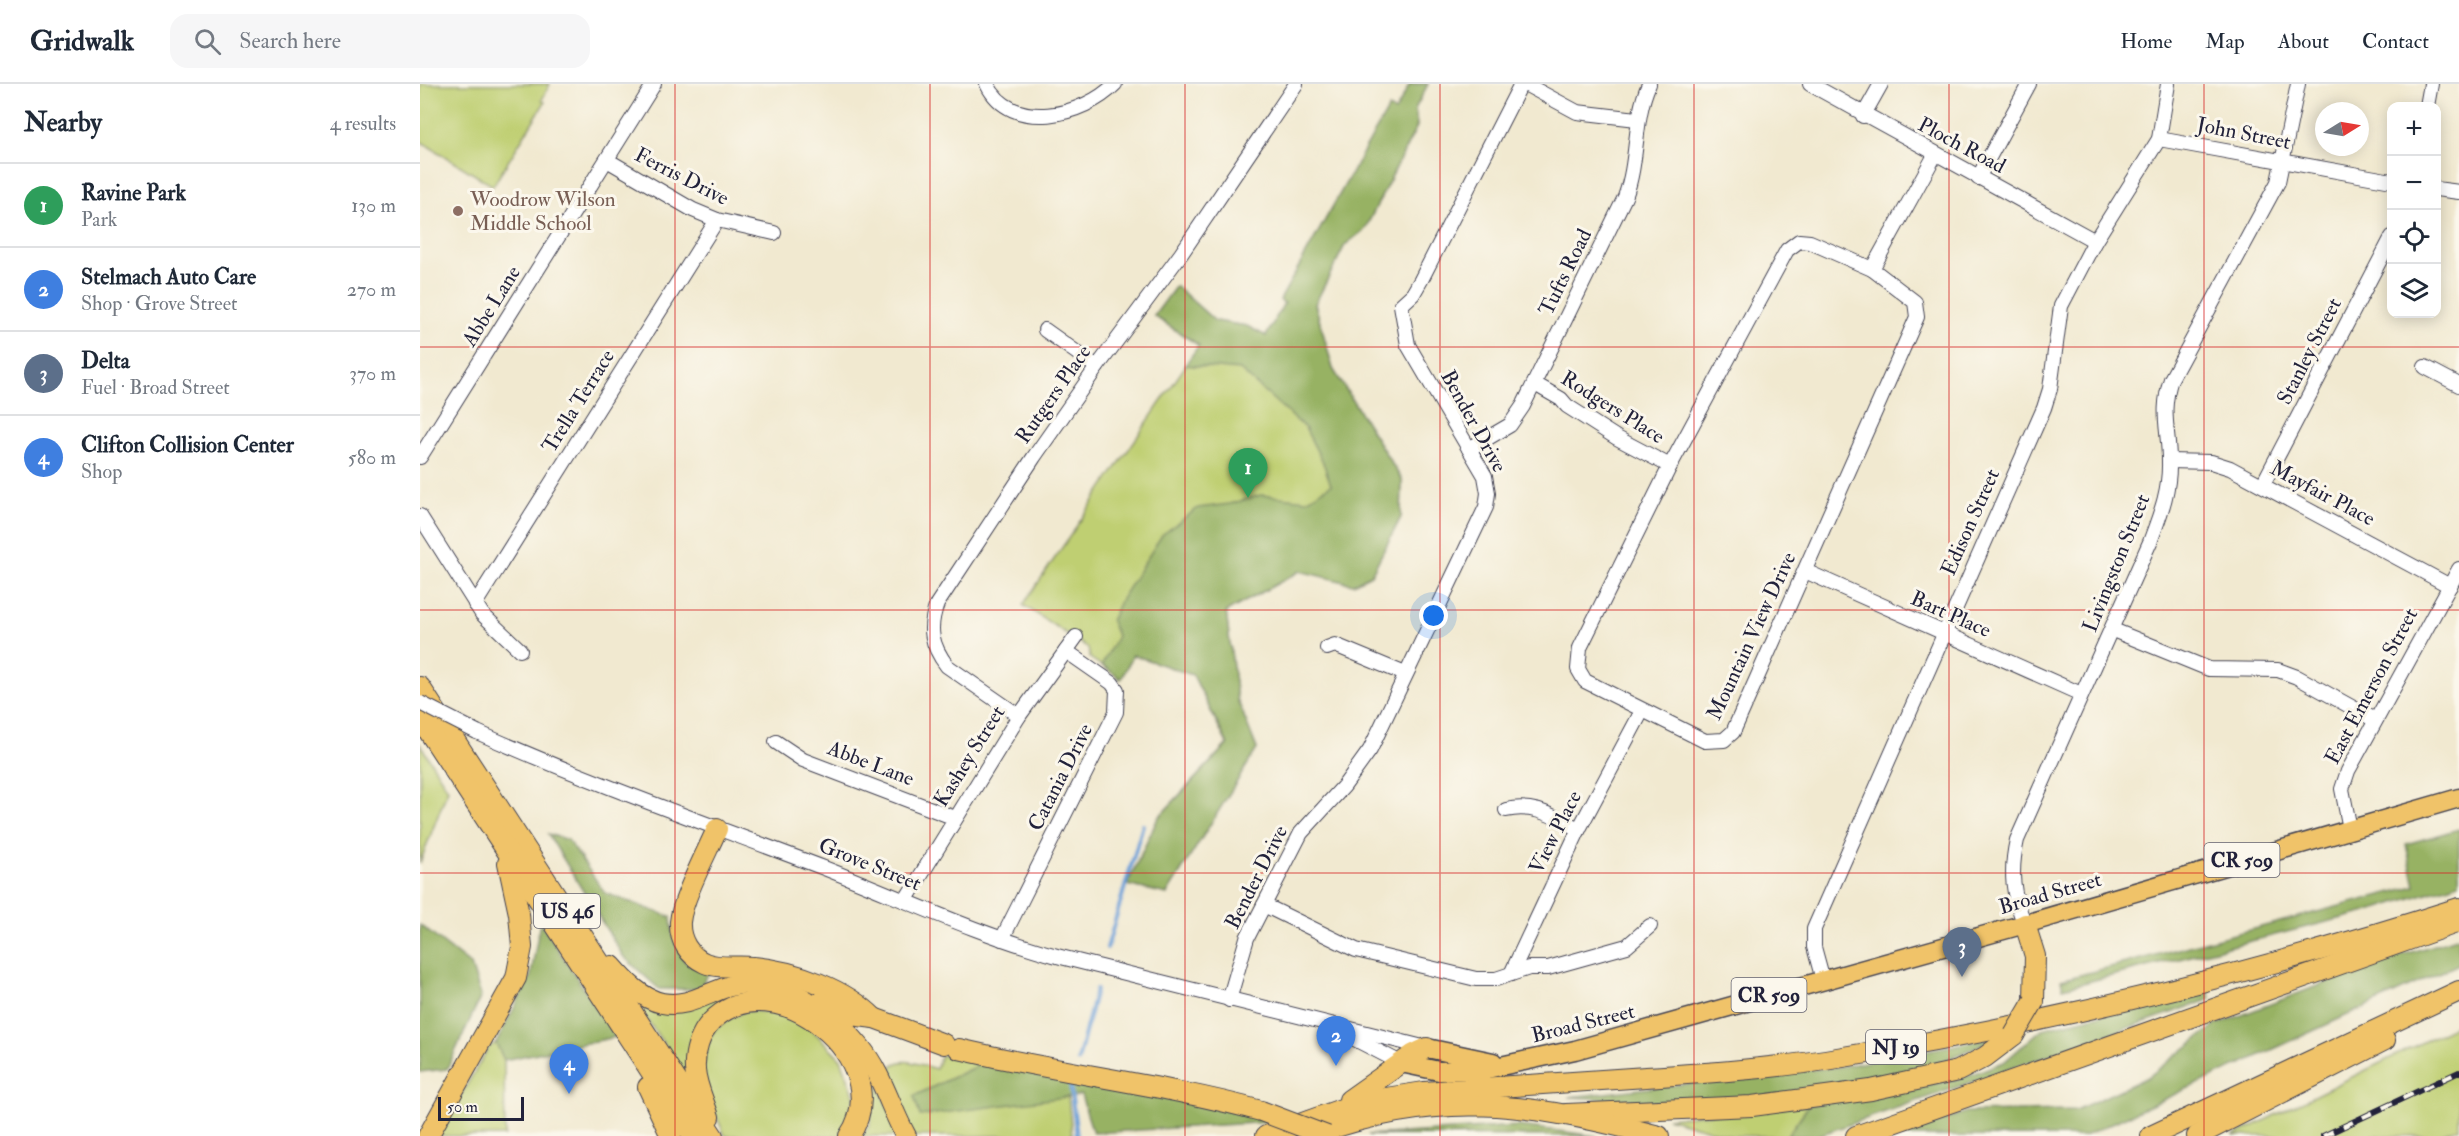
<!DOCTYPE html>
<meta charset="utf-8">
<style>
:root{--surface:#fff;--page:#f6f6f7;--text:#1f2937;--muted:#747a83;--line:#e0e1e3;--accent:#2563eb}
body{margin:0;font-family:"IM FELL Double Pica",serif;background:var(--page);color:var(--text)}
.controls{position:absolute;right:18px;top:18px;display:grid;overflow:hidden;border-radius:12px;box-shadow:0 3px 15px #0003}
.controls button{width:54px;height:54px;display:grid;place-items:center;padding:0;border:0;border-bottom:2px solid var(--line);background:var(--surface);color:var(--text);font:30px sans-serif}
.compass{position:absolute;left:1895px;top:18px;width:54px;height:54px;border-radius:50%;background:var(--surface);box-shadow:0 3px 15px #0003;rotate:79deg}
.scale{position:absolute;left:18px;bottom:15px;width:86px;box-sizing:border-box;padding-left:6px;border:3px solid #22223b;border-top:0;font-size:16px;line-height:21px;white-space:nowrap;color:#22223b;-webkit-text-stroke:4px #fbf7ec;paint-order:stroke}
.you{position:absolute;left:1014px;top:532px;width:21px;height:21px;margin:-15px;border:4px solid #fff;border-radius:50%;background:#1a73e8;box-shadow:0 0 0 9px #1a73e833}
.badge{display:grid;place-items:center;width:39px;height:39px;border-radius:50%;background:var(--accent);color:#fff;font-size:20px;font-weight:700}
.pin{position:absolute;translate:-50% -50px;filter:drop-shadow(0 2px 3px #0008)}
.pin::after{content:'';position:absolute;top:32px;width:21px;height:18px;background:inherit;clip-path:polygon(0 0,100% 0,50% 100%)}
.list{margin:0;padding:0;list-style:none}
h2{display:flex;justify-content:space-between;align-items:center;height:78px;margin:0;padding:0 24px;font-size:26px}
h2 small{font-size:20px;font-weight:400;color:var(--muted)}
.list li{display:grid;grid-template-columns:39px 1fr auto;gap:18px;align-items:center;box-sizing:border-box;height:84px;padding:0 24px;border-top:2px solid var(--line)}
.list b{display:block;font-size:22px;white-space:nowrap}
.list p{margin:0;font-size:20px;white-space:nowrap;color:var(--muted)}
.list em{font-size:20px;font-style:normal;color:var(--muted)}
.icon{flex:none;width:33px;height:33px;fill:none;stroke:currentColor;stroke-width:2;stroke-linecap:round;stroke-linejoin:round}
.map{position:relative;flex:none;width:2039px;height:1052px;overflow:hidden}
header{display:flex;align-items:center;gap:36px;box-sizing:border-box;height:84px;padding:0 30px;background:var(--surface);border-bottom:2px solid var(--line)}
header strong{font-size:28px}
nav{display:flex;gap:33px;margin-inline-start:auto;font-size:21px}
.search{width:420px;height:54px;background:var(--page);display:flex;align-items:center;gap:15px;box-sizing:border-box;padding:0 21px;border-radius:18px;color:var(--muted);font-size:22px}
main{display:flex}
aside{flex:1;background:var(--surface)}
.map>svg:first-child{display:block}
.green{fill:#bfcf72;stroke:#707856;stroke-width:1.5}
.forest{fill:#97b264;stroke:#5c6a50;stroke-width:1.5}
.lines{fill:none;stroke-linecap:round;stroke-linejoin:round}
.stream{stroke:#6b9fd7;stroke-width:4}
.minor-casing{stroke:#414051;stroke-width:16}
.major-casing{stroke:#414051;stroke-width:21}
.highway-casing{stroke:#414051;stroke-width:22}
.minor{stroke:#fff;stroke-width:14}
.major{stroke:#f0c369;stroke-width:18}
.highway{stroke:#f0c369;stroke-width:20}
.rail-casing{stroke:#22223b;stroke-width:6}
.rail{stroke:#fbf7ec;stroke-width:4;stroke-dasharray:11;stroke-linecap:butt}
.minor-bridge-casing{stroke:#414051;stroke-width:16;stroke-linecap:butt}
.highway-bridge-casing{stroke:#414051;stroke-width:22;stroke-linecap:butt}
.minor-bridge{stroke:#fff;stroke-width:14}
.highway-bridge{stroke:#f0c369;stroke-width:20}
.grid{fill:none;stroke:#d62828;stroke-width:1.5;stroke-opacity:0.55}
.education-dot{fill:#8d6e63;stroke:#fbf7ec;stroke-width:2}
.labels{text-anchor:middle;stroke-width:6;stroke-linejoin:round;paint-order:stroke}
.shield{fill:#fbf7ec;stroke:#636270;stroke-width:1.5}
.shield-label{font-size:20px;font-weight:bold;fill:#22223b}
.street-label{font-size:21px;fill:#22223b;stroke:#fbf7ec}
.education-label{font-size:21px;fill:#785e54;stroke:#fbf7ec;text-anchor:start}
</style>
<header>
<strong>Gridwalk</strong>
<div class="search"><svg class="icon" aria-label="search" viewBox="0 0 24 24"><circle cx="10" cy="10" r="6"/><path d="M15 15l6 6"/></svg>Search here</div>
<nav><a>Home</a><a>Map</a><a>About</a><a>Contact</a></nav>
</header>
<main>
<aside>
<h2>Nearby<small>4 results</small></h2>
<ul class="list">
<li><span class="badge" style="background:#2e9e5b">1</span><div><b>Ravine Park</b><p>Park</p></div><em>130 m</em></li>
<li><span class="badge" style="background:#3f7fe0">2</span><div><b>Stelmach Auto Care</b><p>Shop · Grove Street</p></div><em>270 m</em></li>
<li><span class="badge" style="background:#5c6f8a">3</span><div><b>Delta</b><p>Fuel · Broad Street</p></div><em>370 m</em></li>
<li><span class="badge" style="background:#3f7fe0">4</span><div><b>Clifton Collision Center</b><p>Shop</p></div><em>580 m</em></li>
</ul>
</aside>
<div class="map">
<svg width="2039" height="1052" viewBox="0 0 2039 1052">
<rect width="100%" height="100%" fill="#fbf7ec"/>
<filter id="ink" filterUnits="userSpaceOnUse"><feTurbulence type="fractalNoise" baseFrequency=".0167" numOctaves="2"/><feDisplacementMap in="SourceGraphic" scale="12" xChannelSelector="R" yChannelSelector="G"/><feConvolveMatrix kernelMatrix="1 2 1 2 8 2 1 2 1" color-interpolation-filters="sRGB"/></filter>
<filter id="wash" filterUnits="userSpaceOnUse"><feTurbulence type="fractalNoise" baseFrequency=".008" numOctaves="4" result="noise"/><feDisplacementMap in="SourceGraphic" scale="24" xChannelSelector="R" yChannelSelector="G"/><feGaussianBlur stdDeviation="1.35" result="paint"/><feColorMatrix in="noise" values="0 0 0 0 0 0 0 0 0 0 0 0 0 0 0 0 0 1.4 0 .05"/><feComposite in="paint" operator="in"/></filter>
<g filter="url(#wash)">
<rect width="100%" height="100%" fill="#f1e9d0"/>
<g class="green">
<polygon points="0,0 130,0 122,16 125,18 73,102 0,57"/>
<polygon points="990,0 1008,0 995,25 997,42 945,145 925,161 895,220 913,285 982,396 981,433 951,491 933,500 880,487 806,528 817,615 837,665 747,810 707,801 738,734 807,660 773,591 713,571 701,595 670,574 668,564 603,521 779,262 734,232 756,202 795,237 827,242 846,252 864,219 860,216 953,51 969,24 975,28"/>
<polygon points="0,660 28,705 0,779"/>
<polygon points="334,906 334,911 312,916 267,993 207,907 214,912 301,912"/>
<path d="M325,927l31,1 33,15 32,32 14,38 -15,39h-115c-14,-34 -36,-70 -11,-105 6,-8 22,-15 31,-20z"/>
<polygon points="2039,940 2039,1044 2015,1052 1813,1052"/>
<polygon points="76,959 84,976 85,1052 17,1052 69,963"/>
<path d="M521,971l42,8 -68,33h153l4,40h-160l-24,-64c9,-19 32,-7 48,-3z"/>
<polygon points="453,990 481,1052 440,1052 450,1042"/>
<polygon points="1389,1021 1367,1052 1311,1052 1247,1034"/>
</g>
<g class="forest">
<polygon points="990,0 1008,0 995,25 997,42 945,145 925,161 895,220 913,285 982,396 981,433 951,491 933,500 880,487 806,528 817,615 837,665 747,810 707,801 738,734 808,660 773,591 713,571 701,595 682,581 697,552 691,537 701,515 742,451 778,424 810,420 841,411 887,416 911,401 904,381 885,344 820,286 765,281 779,261 734,232 756,202 795,237 827,242 846,252 864,219 860,216 953,51 969,24 975,28"/>
<polygon points="2039,745 2039,799 1943,829 1643,904 1641,896 1995,802 1986,760"/>
<polygon points="128,750 148,756 185,809 251,833 253,853 265,878 290,887 279,905 239,905 203,872"/>
<polygon points="120,838 196,953 84,976 76,959 111,891"/>
<polygon points="0,841 51,881 61,912 27,985 0,988"/>
<polygon points="2039,853 2039,880 1664,1052 1480,1052 1546,1028 1656,1026 1728,993 1796,941 1957,879"/>
<polygon points="1787,905 1791,915 1396,1052 1367,1052 1389,1021 1539,995 1584,978 1622,945"/>
<polygon points="1582,952 1494,989 1365,1011 1254,1019 1149,1013 1425,982"/>
<polygon points="563,979 807,1021 850,1038 673,1049 661,1011 500,1032 494,1012"/>
<polygon points="1099,1042 1177,1052 948,1051"/>
</g>
<g class="lines">
<g class="stream">
<polyline points="687,864 723,741"/>
<polyline points="658,977 676,905"/>
<polyline points="650,1000 657,1052"/>
</g>
</g>
</g>
<g filter="url(#ink)">
<g class="lines">
<defs>
<g id="minor">
<path d="M567,0c24,50 97,32 128,0"/>
<polyline points="1105,0 1157,28 1217,35"/>
<polyline points="1390,0 1675,157"/>
<polyline points="2007,22 2011,0"/>
<polyline points="1443,32 1461,0"/>
<polyline points="1739,55 1972,97"/>
<polyline points="187,76 273,126 297,136 354,149"/>
<polyline points="1558,94 1609,0"/>
<polyline points="2016,105 2039,108"/>
<polygon points="1379,157 1390,158 1452,185 1495,218 1497,233 1313,648 1304,656 1285,657 1165,597 1158,585 1160,564 1250,382 1367,166"/>
<polyline points="1452,185 1515,71"/>
<polyline points="625,246 677,283"/>
<polyline points="2005,283 2039,301"/>
<polyline points="1115,300 1141,315 1147,322 1197,354 1250,382"/>
<path d="M1049,365l41,-24 13,-19 102,-209c14,-37 8,-77 24,-113"/>
<polyline points="0,373 234,0"/>
<polyline points="1749,377 1791,378 1810,384 2030,502"/>
<polyline points="1843,400 1972,153"/>
<polyline points="0,432 62,530 100,566"/>
<polyline points="1385,487 1661,610"/>
<polyline points="55,520 297,136"/>
<polyline points="1693,546 1789,585 1858,586 1877,593 1955,636"/>
<polyline points="907,564 915,561 985,590"/>
<path d="M599,632l-72,-50c-16,-21 -19,-38 -10,-62l97,-147 63,-90 84,-113 115,-170"/>
<path d="M57,648c114,51 231,92 347,136 77,30 153,66 233,88l370,92"/>
<polyline points="356,658 383,676 535,734"/>
<path d="M1086,726c28,-7 48,7 73,19"/>
<polyline points="1930,745 1922,705 1928,687 2039,485"/>
<polyline points="485,817 599,632 656,553"/>
<polyline points="844,821 936,866 1056,895 1076,895 1109,884 1128,884 1207,862 1230,842"/>
<path d="M1605,840c-13,-29 -15,-53 -8,-84l133,-298c10,-27 20,-51 19,-81 0,-31 -9,-49 2,-82l107,-197 20,-98"/>
<polyline points="582,855 696,628 697,606 692,599 646,567"/>
<polyline points="1091,890 1159,745 1222,627"/>
<polyline points="1403,896 1394,863 1394,845 1624,324 1630,305 1641,222 1675,157 1739,55 1748,0"/>
<polyline points="809,916 827,854 881,749 924,702 950,666 1066,423 1068,409 1065,392 988,261 981,221 993,210 1001,196 1101,0"/>
<polyline points="921,948 981,979"/>
</g>
<g id="major">
<polyline points="1007,964 1073,978"/>
<polyline points="981,979 1019,987 1062,986 1155,966 1605,840 2039,714"/>
</g>
<g id="highway">
<polyline points="0,603 293,1052"/>
<polyline points="0,634 273,1052"/>
<path d="M297,745c-10,23 -35,70 -37,93 -1,18 9,34 25,41 14,6 34,2 49,4 41,4 91,22 120,51"/>
<polyline points="1605,840 1615,872 1614,917"/>
<path d="M192,882c13,15 30,33 50,37 24,5 43,-9 65,-16 50,-16 103,24 133,60 22,27 30,60 46,89"/>
<polyline points="401,918 431,931 454,934 524,960"/>
<path d="M539,965c100,24 203,35 302,62"/>
<polyline points="228,1003 251,1052"/>
<polyline points="929,1016 994,970 1007,964"/>
<polyline points="1146,1030 1332,1022 1451,1006 1538,987 1565,973 1594,951"/>
<path d="M289,1033c-5,-16 -13,-32 -14,-48 -1,-17 5,-35 16,-47 62,-64 189,40 138,114"/>
<polyline points="8,1052 96,894 102,863 99,830 88,779"/>
<path d="M846,1052l95,-34 63,-10c74,-5 148,-10 222,-15 60,-4 120,-8 179,-17 214,-34 428,-86 634,-152"/>
<path d="M890,1052c128,-48 220,-33 349,0"/>
<polyline points="1436,1052 2039,838"/>
<polyline points="1731,1052 2039,907"/>
<polyline points="1777,1052 1965,956"/>
</g>
</defs>
<use href="#minor" class="minor-casing"/>
<use href="#major" class="major-casing"/>
<use href="#highway" class="highway-casing"/>
<use href="#minor" class="minor"/>
<use href="#major" class="major"/>
<use href="#highway" class="highway"/>
<defs>
<polyline id="rail" points="1903,1052 2039,988"/>
</defs>
<use href="#rail" class="rail-casing"/>
<use href="#rail" class="rail"/>
<defs>
<polyline id="minor-bridge" points="0,619 57,648"/>
<g id="highway-bridge">
<polyline points="1594,951 1614,917"/>
<polyline points="841,1027 907,1052"/>
</g>
</defs>
<use href="#minor-bridge" class="minor-bridge-casing"/>
<use href="#highway-bridge" class="highway-bridge-casing"/>
<use href="#minor-bridge" class="minor-bridge"/>
<use href="#highway-bridge" class="highway-bridge"/>
</g>
</g>
<path class="grid" d="M255,0v1052M510,0v1052M765,0v1052M1020,0v1052M1274,0v1052M1529,0v1052M1784,0v1052M0,263h2039M0,526h2039M0,789h2039"/>
<circle class="education-dot" cx="38" cy="127" r="6"/>
<g class="labels">
<g class="shield">
<rect x="1784.5" y="759" width="75" height="34" rx="4.5"/>
<rect x="114" y="810" width="66" height="34" rx="4.5"/>
<rect x="1311.5" y="894" width="75" height="34" rx="4.5"/>
<rect x="1446" y="946" width="60" height="34" rx="4.5"/>
</g>
<g class="shield-label">
<text x="1822" y="783">CR 509</text>
<text x="147" y="834">US 46</text>
<text x="1349" y="918">CR 509</text>
<text x="1476" y="970">NJ 19</text>
</g>
<g class="street-label">
<text transform="translate(1824 49) rotate(11)" y="7">John Street</text>
<text transform="translate(1542 61) rotate(28)" y="7">Ploch Road</text>
<text transform="translate(262 92) rotate(27)" y="7">Ferris Drive</text>
<text transform="translate(1145 188) rotate(-64)" y="7">Tufts Road</text>
<text transform="translate(71 222) rotate(-58)" y="7">Abbe Lane</text>
<text transform="translate(1889 267) rotate(-63)" y="7">Stanley Street</text>
<text transform="translate(633 310) rotate(-55)" y="7">Rutgers Place</text>
<text transform="translate(158 317) rotate(-58)" y="7">Trella Terrace</text>
<text transform="translate(1193 323) rotate(32)" y="7">Rodgers Place</text>
<text transform="translate(1054 337) rotate(61)" y="7">Bender Drive</text>
<text transform="translate(1903 409) rotate(28)" y="7">Mayfair Place</text>
<text transform="translate(1550 438) rotate(-66)" y="7">Edison Street</text>
<text transform="translate(1696 479) rotate(-68)" y="7">Livingston Street</text>
<text transform="translate(1531 530) rotate(24)" y="7">Bart Place</text>
<text transform="translate(1331 552) rotate(-65)" y="7">Mountain View Drive</text>
<text transform="translate(1951 602) rotate(-62)" y="7">East Emerson Street</text>
<text transform="translate(549 672) rotate(-58)" y="7">Kashey Street</text>
<text transform="translate(451 679) rotate(21)" y="7">Abbe Lane</text>
<text transform="translate(640 693) rotate(-63)" y="7">Catania Drive</text>
<text transform="translate(1135 748) rotate(-63)" y="7">View Place</text>
<text transform="translate(450 780) rotate(22)" y="7">Grove Street</text>
<text transform="translate(836 793) rotate(-63)" y="7">Bender Drive</text>
<text transform="translate(1630 809) rotate(-16)" y="7">Broad Street</text>
<text transform="translate(1163 939) rotate(-14)" y="7">Broad Street</text>
</g>
<g class="education-label">
<text x="50" y="122">Woodrow Wilson<tspan x="50" dy="24">Middle School</tspan></text>
</g>
</g>
</svg>
<div class="controls">
<button>+</button>
<button>−</button>
<button><svg class="icon" aria-label="locate" viewBox="0 0 24 24"><circle cx="12" cy="12" r="6"/><path d="M12 2v4M12 18v4M2 12h4M18 12h4"/></svg></button>
<button><svg class="icon" aria-label="layers" viewBox="0 0 24 24"><path d="M12 4l9 5-9 5-9-5zM3 14l9 5 9-5"/></svg></button>
</div>
<svg class="compass" viewBox="-18 -18 36 36"><path d="M0-13l5 13h-10z" fill="#e53935"/><path d="M0 13l5-13h-10z" fill="#747a83"/></svg>
<div class="scale">50 m</div>
<div class="you"></div>
<div class="pin badge" style="left:828px;top:414px;background:#2e9e5b">1</div>
<div class="pin badge" style="left:916px;top:982px;background:#3f7fe0">2</div>
<div class="pin badge" style="left:1542px;top:893px;background:#5c6f8a">3</div>
<div class="pin badge" style="left:149px;top:1010px;background:#3f7fe0">4</div>
</div>
</main>
